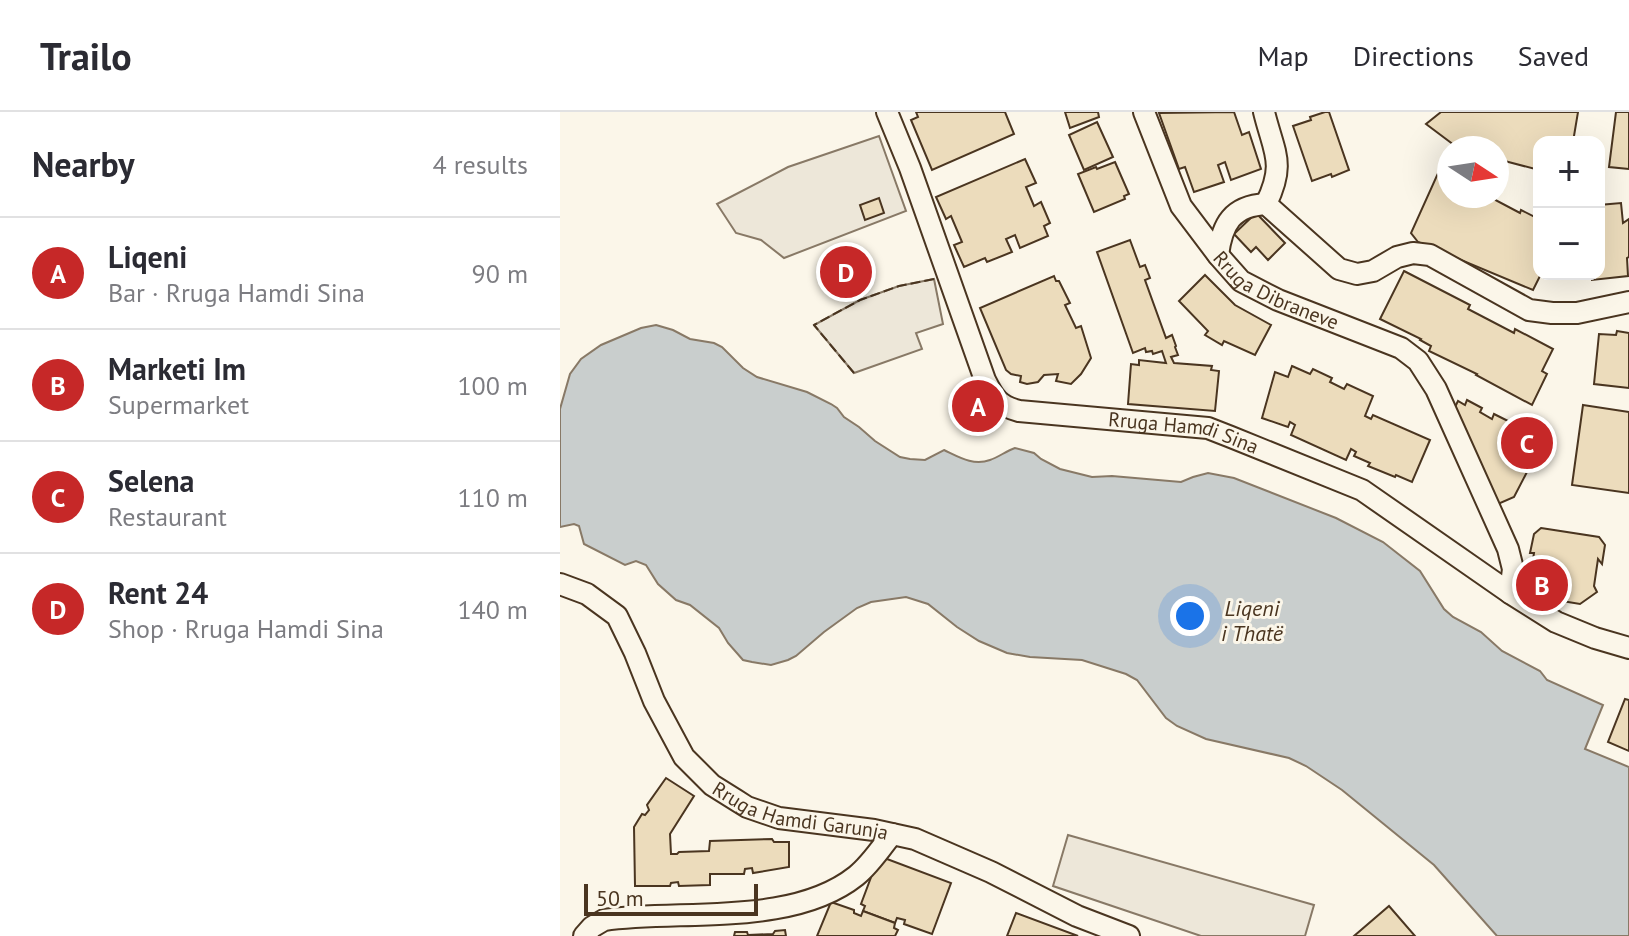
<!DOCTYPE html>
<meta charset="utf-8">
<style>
:root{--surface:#fff;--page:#f7f7f7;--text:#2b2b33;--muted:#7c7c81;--line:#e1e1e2;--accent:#c62828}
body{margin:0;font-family:"PT Sans",sans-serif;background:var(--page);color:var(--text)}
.controls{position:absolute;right:24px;top:24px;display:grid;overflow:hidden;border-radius:16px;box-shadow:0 8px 32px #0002}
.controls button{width:72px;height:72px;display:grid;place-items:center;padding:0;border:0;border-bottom:2px solid var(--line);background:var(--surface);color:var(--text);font:40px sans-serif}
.compass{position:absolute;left:877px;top:24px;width:72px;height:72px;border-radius:50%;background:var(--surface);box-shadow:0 8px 32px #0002;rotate:102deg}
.scale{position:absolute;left:24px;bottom:20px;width:174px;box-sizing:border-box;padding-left:8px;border:4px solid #4a3520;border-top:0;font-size:22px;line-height:28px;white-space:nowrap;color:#4a3520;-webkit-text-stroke:6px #fbf6e9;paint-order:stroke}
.you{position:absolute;left:630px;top:504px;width:28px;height:28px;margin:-20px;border:6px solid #fff;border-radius:50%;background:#1a73e8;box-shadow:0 0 0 12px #1a73e833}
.badge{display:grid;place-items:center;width:52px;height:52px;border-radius:50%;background:var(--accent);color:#fff;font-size:26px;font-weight:700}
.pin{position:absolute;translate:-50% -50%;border:4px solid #fff;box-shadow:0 2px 8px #0006}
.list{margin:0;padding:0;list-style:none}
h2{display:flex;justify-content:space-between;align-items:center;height:104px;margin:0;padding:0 32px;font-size:34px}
h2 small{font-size:26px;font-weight:400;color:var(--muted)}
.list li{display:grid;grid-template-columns:52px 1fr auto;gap:24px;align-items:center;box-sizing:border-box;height:112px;padding:0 32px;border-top:2px solid var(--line)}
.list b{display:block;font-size:30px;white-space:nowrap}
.list p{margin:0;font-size:26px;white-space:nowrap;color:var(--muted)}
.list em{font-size:26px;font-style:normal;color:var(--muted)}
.map{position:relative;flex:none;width:1069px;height:824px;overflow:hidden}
header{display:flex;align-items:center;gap:48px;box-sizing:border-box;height:112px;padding:0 40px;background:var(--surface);border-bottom:2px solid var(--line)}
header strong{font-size:38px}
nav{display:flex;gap:44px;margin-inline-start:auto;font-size:28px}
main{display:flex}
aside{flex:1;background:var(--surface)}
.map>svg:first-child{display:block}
.parking{fill:#ede7d9;stroke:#887966;stroke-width:2}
.water{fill:#c9cecd;stroke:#887966;stroke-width:2}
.building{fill:#ecdcbc;stroke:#4a3520;stroke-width:2}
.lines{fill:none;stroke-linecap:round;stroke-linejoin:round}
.minor-casing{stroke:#4a3520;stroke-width:24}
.minor{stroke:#fbf6e9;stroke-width:20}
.fence{stroke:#4a3520;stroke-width:2;stroke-dasharray:10 4;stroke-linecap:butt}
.labels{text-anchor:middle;stroke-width:6;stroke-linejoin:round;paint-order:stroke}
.street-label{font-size:20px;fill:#4a3520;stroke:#fbf6e9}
.water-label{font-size:22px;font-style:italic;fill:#4a3520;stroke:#fbf6e9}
</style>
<header>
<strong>Trailo</strong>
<nav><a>Map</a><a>Directions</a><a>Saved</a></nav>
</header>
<main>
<aside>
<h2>Nearby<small>4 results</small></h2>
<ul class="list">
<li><span class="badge">A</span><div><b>Liqeni</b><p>Bar · Rruga Hamdi Sina</p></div><em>90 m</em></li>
<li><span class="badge">B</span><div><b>Marketi Im</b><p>Supermarket</p></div><em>100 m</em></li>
<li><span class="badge">C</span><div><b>Selena</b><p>Restaurant</p></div><em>110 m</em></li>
<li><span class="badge">D</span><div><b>Rent 24</b><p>Shop · Rruga Hamdi Sina</p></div><em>140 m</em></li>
</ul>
</aside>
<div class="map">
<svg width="1069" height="824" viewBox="0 0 1069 824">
<rect width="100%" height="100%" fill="#fbf6e9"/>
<g class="parking">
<polygon points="319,24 346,99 224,146 201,128 176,121 157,92 228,55"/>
<polygon points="374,167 383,212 356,221 362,237 294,261 254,213 300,188 339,174"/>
<polygon points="508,723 754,793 745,824 641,824 493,774"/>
</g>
<path class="water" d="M96,213l17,5 17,9 24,4 8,4 21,21 14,9 50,15 24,12 6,4 7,9 15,10 16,14 25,16 10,2 15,1 19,-10c15,7 29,16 46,10 9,-3 16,-9 25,-12l19,5 7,6 19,10 32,8 20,-1 69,6 12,-5 15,-4 26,5 102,40 47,24 37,29 24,38 9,8 28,15 21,19 38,20 7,9 56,25 -18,44 44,18v169h-132l-63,-71 -92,-75 -36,-24 -17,-8 -83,-19 -29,-13 -11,-8 -29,-38 -11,-6 -44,-14 -52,-3 -23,-4 -28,-12 -22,-14 -29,-23 -22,-7 -35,5 -14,6 -33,24 -28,24 -8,4 -17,5 -19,-3 -9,-2 -15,-17 -9,-15 -29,-23 -14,-5 -18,-16 -12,-19 -10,-4 -11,4 -41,-21 -5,-18 -5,-2 -14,3v-118l10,-35 11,-15 20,-14 40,-17z"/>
<g class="building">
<polygon points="356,0 445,0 454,22 372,58 351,8 358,5"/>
<polygon points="505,0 538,0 539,5 510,16"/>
<polygon points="674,0 682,23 689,20 701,57 671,68 665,50 658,53 664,70 634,80 625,55 619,57 599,1"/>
<polygon points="765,0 769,0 789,58 772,65 771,62 752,69 733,14 751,8 750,5"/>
<polygon points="881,0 1018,0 1013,30 979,30 979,58 937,47 937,36 898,36 866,12"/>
<polygon points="1056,0 1069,0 1069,57 1049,55"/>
<polygon points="537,10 553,45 524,58 509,23"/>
<polygon points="465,47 476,71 466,75 474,94 481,90 490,111 484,114 488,124 460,136 455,123 446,127 452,140 427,150 425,146 404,155 394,133 402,130 391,104 386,107 376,85"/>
<polygon points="555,50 569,82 564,84 565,87 534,100 518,62 536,55 537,57"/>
<polygon points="879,59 889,63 889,84 928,84 960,101 961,98 979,107 979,162 981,162 973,178 858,130 851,121"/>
<polygon points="319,86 324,101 305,108 300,93"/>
<polygon points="1061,91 1063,111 1069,107 1069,145 1067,146 1068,164 1032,168 1032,162 1039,162 1039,93"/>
<polygon points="696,101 725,131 708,148 696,135 691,140 674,122"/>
<polygon points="570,128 580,155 585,153 590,166 585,168 606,226 612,223 616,234 615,235 618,243 611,245 614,251 652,254 651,258 659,259 655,299 568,292 571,252 579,253 579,248 606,251 602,239 593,242 592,239 586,240 585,236 573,241 537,140"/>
<polygon points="844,159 910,193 908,197 954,221 955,217 993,237 982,259 987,262 972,293 916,263 917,262 869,239 871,234 860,228 861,227 820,207"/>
<polygon points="645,163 675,193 711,213 695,243 664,229 662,233 645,223 648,219 619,189"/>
<polygon points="494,164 496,169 499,169 510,191 505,193 516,216 521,214 531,246 521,262 511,272 496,269 498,262 484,263 478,270 467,272 460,270 461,264 451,262 446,258 420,196"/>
<polygon points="1057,219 1069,221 1069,276 1034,272 1039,222 1056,223"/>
<polygon points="732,254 750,262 753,257 772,266 770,270 784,277 787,272 813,284 805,304 811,307 813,303 870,328 852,370 836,363 835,365 808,354 810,351 794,344 796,340 791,337 786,348 731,323 735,313 730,310 728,315 702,306 715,260 728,265"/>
<polygon points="423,283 432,301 419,308 409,290"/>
<polygon points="907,288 922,296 920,300 932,307 934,302 950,310 947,315 964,324 967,319 980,326 964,357 968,358 954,385 938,392 890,305 898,289 905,293"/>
<polygon points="1023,293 1069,300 1069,381 1012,373"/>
<polygon points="981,416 1039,425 1045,433 1042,452 1038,447 1034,474 1037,480 1020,492 978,485 967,468 970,466 974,441 970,441 974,422"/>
<polygon points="1065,587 1069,588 1069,639 1048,630"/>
<polygon points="106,666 134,684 110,722 111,742 117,742 119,740 149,739 150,729 212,727 214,730 229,730 229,755 193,761 192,756 185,757 184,762 150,762 150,773 119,774 118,770 111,771 110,774 75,774 74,715 82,702 85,703 89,698 87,693"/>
<polygon points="319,744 391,771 372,822 344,812 345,808 337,806 335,811 303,799 305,794 301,792"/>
<polygon points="271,790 294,798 294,801 301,804 303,799 335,811 334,816 338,818 335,824 257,824"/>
<polygon points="829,794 855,824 794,824"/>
<polygon points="456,801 518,824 447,824"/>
<polygon points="225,818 226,824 174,824 175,820 187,820 188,823 213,822 215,819"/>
</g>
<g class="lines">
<defs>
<g id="minor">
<path id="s1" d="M327,0l23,56 75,212c9,18 14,26 34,31l189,17 23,9 131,53 148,103 46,29 39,16 34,10"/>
<path id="s2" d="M584,0l37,94 37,49 23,26 37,19 123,48 17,13 18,28 72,160 5,20 -3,24"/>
<path d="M704,0c10,41 22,51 2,92"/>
<path d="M658,143c4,-31 14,-49 48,-51l73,65 18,5 16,-3 24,-14 16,-4 17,2 99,55 23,3h25l52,-11"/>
<path id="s3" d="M0,472l27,10 30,22 18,37 19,48 30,56 28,28 24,15 11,7 32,11 95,12 41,9 76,33 86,44 52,20"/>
<path d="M24,824l8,-9 12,-7c77,-11 188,7 252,-44 14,-11 25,-28 36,-42"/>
</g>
</defs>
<use href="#minor" class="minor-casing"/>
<use href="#minor" class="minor"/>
<polyline class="fence" points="294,261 254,213 300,188 339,174 374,167"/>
</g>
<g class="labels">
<g class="street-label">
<text dy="7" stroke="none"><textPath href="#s2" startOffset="232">Rruga Dibraneve</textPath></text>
<text dy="7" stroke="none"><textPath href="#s1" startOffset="500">Rruga Hamdi Sina</textPath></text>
<text dy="7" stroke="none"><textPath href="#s3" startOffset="356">Rruga Hamdi Garunja</textPath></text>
</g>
<g class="water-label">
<text x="692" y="504">Liqeni<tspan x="692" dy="25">i Thatë</tspan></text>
</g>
</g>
</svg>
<div class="controls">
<button>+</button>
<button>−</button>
</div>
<svg class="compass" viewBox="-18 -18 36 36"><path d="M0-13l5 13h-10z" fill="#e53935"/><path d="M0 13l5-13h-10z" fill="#7c7c81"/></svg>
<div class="scale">50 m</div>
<div class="you"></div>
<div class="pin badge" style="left:418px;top:294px">A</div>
<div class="pin badge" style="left:982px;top:473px">B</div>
<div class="pin badge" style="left:967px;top:331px">C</div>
<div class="pin badge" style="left:286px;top:160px">D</div>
</div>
</main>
